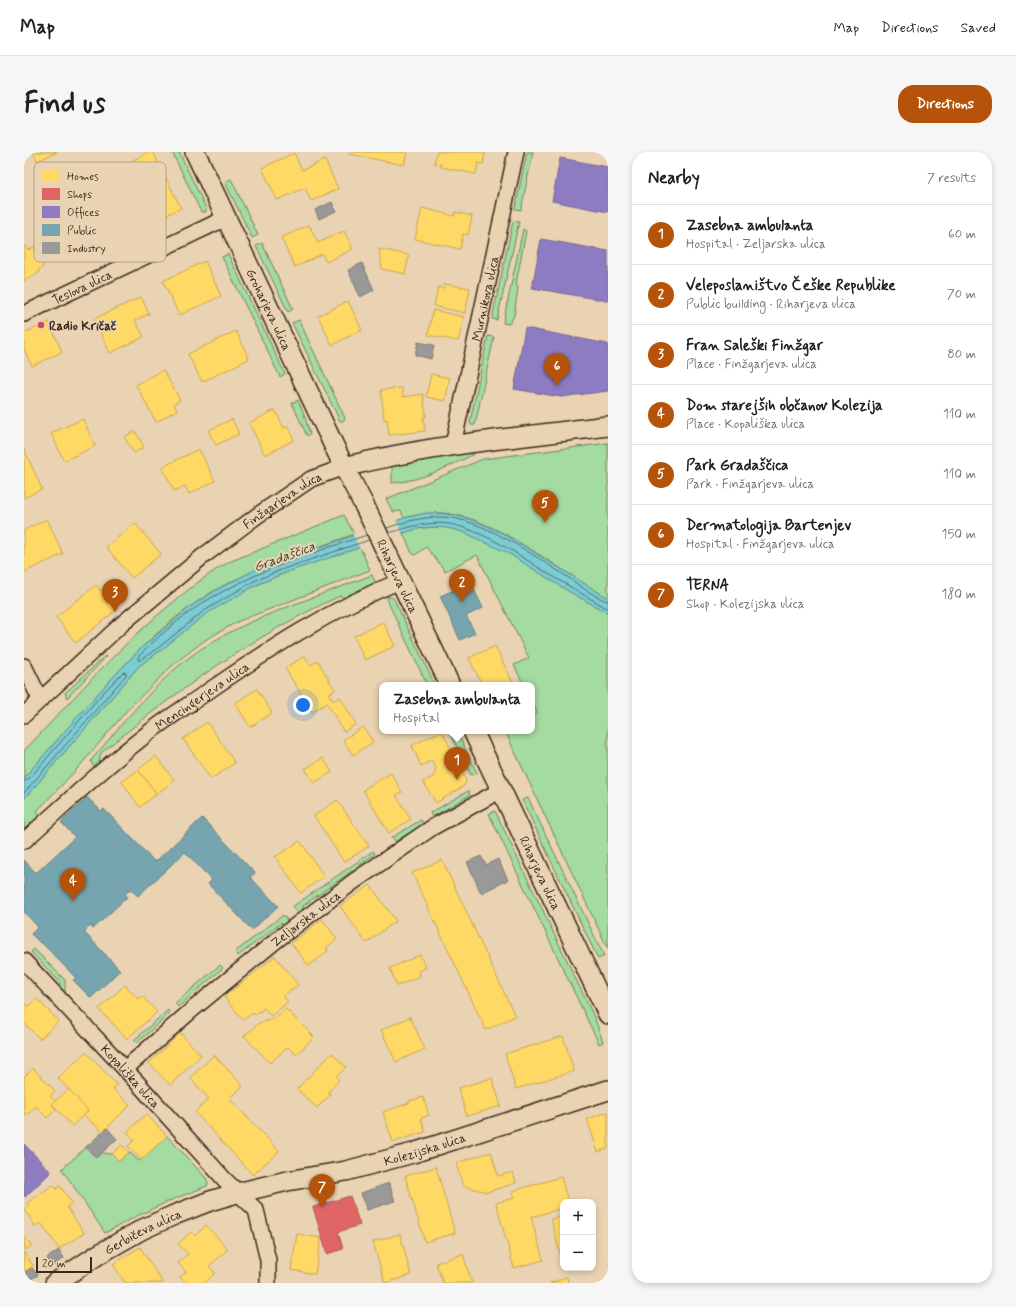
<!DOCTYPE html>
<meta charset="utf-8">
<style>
:root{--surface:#fff;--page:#f6f6f6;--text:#202124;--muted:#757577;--line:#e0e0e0;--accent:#b45309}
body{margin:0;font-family:Mynerve,sans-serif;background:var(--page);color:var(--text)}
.controls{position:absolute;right:12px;bottom:12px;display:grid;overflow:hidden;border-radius:8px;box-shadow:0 2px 6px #0003}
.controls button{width:36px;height:36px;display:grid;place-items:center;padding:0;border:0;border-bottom:1px solid var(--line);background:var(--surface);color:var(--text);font:20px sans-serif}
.scale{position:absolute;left:12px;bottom:10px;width:56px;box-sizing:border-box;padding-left:4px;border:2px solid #3b2a1e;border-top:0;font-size:11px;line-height:14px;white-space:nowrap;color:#3b2a1e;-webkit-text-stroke:3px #e9d3b2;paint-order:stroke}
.you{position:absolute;left:279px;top:553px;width:14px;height:14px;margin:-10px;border:3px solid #fff;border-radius:50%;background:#1a73e8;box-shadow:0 0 0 6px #1a73e833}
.badge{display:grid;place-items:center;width:26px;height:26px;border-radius:50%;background:var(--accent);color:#fff;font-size:13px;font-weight:700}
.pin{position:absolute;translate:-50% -33px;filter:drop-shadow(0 1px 2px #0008)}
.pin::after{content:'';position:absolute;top:21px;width:14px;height:12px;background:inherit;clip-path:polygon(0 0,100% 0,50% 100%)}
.popup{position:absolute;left:355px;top:530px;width:156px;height:52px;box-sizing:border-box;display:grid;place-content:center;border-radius:8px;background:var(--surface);filter:drop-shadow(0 1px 3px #0005);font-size:13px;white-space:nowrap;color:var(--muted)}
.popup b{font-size:15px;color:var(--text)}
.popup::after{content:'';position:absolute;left:50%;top:100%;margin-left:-8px;border:8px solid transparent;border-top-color:var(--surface)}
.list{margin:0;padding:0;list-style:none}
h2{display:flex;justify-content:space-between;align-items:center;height:52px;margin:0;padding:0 16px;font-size:17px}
h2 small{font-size:13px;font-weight:400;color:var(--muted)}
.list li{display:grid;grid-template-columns:26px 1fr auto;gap:12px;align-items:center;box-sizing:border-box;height:60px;padding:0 16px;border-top:1px solid var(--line)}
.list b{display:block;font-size:15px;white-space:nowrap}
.list p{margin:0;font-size:13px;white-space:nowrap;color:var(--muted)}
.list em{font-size:13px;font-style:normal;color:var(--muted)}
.map{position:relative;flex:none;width:584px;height:1131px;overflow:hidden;border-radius:16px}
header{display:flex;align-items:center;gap:24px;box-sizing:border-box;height:56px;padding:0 20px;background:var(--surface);border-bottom:1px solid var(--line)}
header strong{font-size:19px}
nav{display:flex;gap:22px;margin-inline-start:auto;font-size:14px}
.intro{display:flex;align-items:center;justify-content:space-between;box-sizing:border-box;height:96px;padding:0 24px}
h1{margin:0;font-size:28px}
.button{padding:10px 18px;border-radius:16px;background:var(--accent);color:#fff;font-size:14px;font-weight:700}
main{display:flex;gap:24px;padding:0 24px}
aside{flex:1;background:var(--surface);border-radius:16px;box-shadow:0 2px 6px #0003}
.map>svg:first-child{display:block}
.green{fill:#a3dba0;stroke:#6f825f}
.water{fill:#7bccd4;stroke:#618b8b}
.pier{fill:#e9d3b2}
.homes{fill:#ffd966;stroke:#c4a450}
.shops{fill:#e06666;stroke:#ae5450}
.offices{fill:#8e7cc3;stroke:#756392}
.public{fill:#76a5af;stroke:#648084}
.industry{fill:#999;stroke:#7d7874}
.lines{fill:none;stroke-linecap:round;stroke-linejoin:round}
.shore{stroke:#556b67;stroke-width:1}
.minor-casing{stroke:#3b2a1e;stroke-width:18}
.tertiary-casing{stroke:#3b2a1e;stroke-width:22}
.minor{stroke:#e9d3b2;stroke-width:15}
.tertiary{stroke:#e9d3b2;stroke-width:19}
.poi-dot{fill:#d1495b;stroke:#e9d3b2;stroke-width:1.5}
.labels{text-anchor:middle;stroke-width:4;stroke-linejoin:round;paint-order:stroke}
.street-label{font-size:13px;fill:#3b2a1e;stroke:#e9d3b2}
.poi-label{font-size:13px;font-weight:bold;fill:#3b2a1e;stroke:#e9d3b2;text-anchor:start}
.water-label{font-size:14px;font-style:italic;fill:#454239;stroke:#e9d3b2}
.key{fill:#e9d3b2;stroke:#b5a086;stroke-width:1}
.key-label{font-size:11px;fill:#3b2a1e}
</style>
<header>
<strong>Map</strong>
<nav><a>Map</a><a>Directions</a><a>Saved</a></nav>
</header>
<div class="intro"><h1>Find us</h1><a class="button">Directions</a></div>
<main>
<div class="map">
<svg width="584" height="1131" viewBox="0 0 584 1131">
<rect width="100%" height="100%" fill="#e9d3b2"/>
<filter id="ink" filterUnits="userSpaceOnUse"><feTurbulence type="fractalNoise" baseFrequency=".025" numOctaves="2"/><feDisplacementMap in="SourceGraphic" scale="8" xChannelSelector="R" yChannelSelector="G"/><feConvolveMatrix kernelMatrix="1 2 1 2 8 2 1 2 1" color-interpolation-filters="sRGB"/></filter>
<g filter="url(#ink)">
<g class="green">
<polygon points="148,0 155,0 182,56 182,60 177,60"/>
<polygon points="503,0 509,0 497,58 491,57"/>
<polygon points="207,27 234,83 228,86 201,30"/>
<polygon points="489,69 495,70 473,168 468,167"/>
<polygon points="499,77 502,79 492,132 494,136 490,164 485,172 479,171"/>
<polygon points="238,91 269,157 264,160 232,94"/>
<polygon points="204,102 261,222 256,225 198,105"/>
<polygon points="275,168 321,266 319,269 316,269 268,171"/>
<polygon points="464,184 470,185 451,273 447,273 446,270"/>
<polygon points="274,248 280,262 286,282 283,284 268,251"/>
<path d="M584,291v155c-22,-13 -43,-27 -65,-41 -31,-19 -62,-40 -99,-44 -14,-1 -27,2 -40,5l-3,-7 -8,1 -7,-13 97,-40z"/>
<path d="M450,299v3c-26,13 -53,27 -82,29v-17l6,-4z"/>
<path d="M320,363l10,19c-45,17 -93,31 -135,54 -54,31 -97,78 -137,124 -19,22 -39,44 -58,66v-27c49,-52 97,-107 153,-152 17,-14 32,-26 52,-37z"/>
<path d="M407,375c6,1 13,0 19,1 37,9 71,33 103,53 18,11 36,22 55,32v334h-1l-102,-216h27v-15l5,-3 -5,-11v-17h-8l-10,-20 15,-7 -52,-103 -32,16 -19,-24 -11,8 -3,-2 -9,-20 14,-4z"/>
<path d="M336,395l10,23 -131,51 -34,19 -31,24 -45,44 -51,60 -41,43 5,6 -18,16v-34l115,-133c23,-16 44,-36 67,-52 47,-33 100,-49 154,-67z"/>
<path d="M348,423l4,9 -27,16 -9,-4c-86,39 -166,97 -239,157l-3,13 -3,3 -4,-7 2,-4c30,-35 59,-71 94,-99 31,-24 67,-39 103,-53 27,-10 55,-21 82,-31z"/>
<polygon points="363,444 369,446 371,449 411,533 403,533 364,450"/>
<polygon points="81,504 82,505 43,546 41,541"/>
<polygon points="425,579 433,579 453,621 447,623"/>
<polygon points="444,639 446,643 408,665 406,661"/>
<polygon points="504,646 580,804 574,807 498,648"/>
<polygon points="471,659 571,867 579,890 575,892 465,662"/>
<polygon points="397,668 400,672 372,689 367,686"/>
<polygon points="349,699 351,702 279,754 279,759 276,761 268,755"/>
<polygon points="259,763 262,766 263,771 260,774 257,771 214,804 211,800"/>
<polygon points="10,797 41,828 41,843 36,838 36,830 7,800"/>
<polygon points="196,813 199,816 154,855 151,851"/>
<polygon points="144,858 146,861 113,891 110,888"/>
<polygon points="143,984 182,1026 184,1031 183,1034 145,1049 113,1064 81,1081 38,1017 62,995 72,1006 77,1001 88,1002 95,1009 105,1000 115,1009"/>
</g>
<path class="water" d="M402,361c45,-1 80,21 117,45 22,13 43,27 65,40v15l-40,-22 -60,-38 -45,-21 -15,-4 -17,-1 -14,2 -14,4 -116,39 -31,13 -50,29 -46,37 -21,15 -115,133v-21l75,-86 22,-23 19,-20 50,-42 28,-18 39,-20 147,-51z"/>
<polygon class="pier" points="372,367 379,383 336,397 328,381"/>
<g class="homes">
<polygon points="0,0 33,0 13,9 9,0 2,4"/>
<polygon points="125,0 129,0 157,56 128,70 100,13"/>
<polygon points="325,0 383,0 380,13 325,2"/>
<polygon points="413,0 461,0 459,12 454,11 452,22 417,15 417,12 410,11"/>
<polygon points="270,1 278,18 301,8 314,37 287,49 281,36 253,48 238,16"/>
<polygon points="37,49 49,74 43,76 45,79 31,86 18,58"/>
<polygon points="398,56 431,64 431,60 448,64 444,83 439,82 436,97 391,87"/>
<polygon points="71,63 82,87 54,100 43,76"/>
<polygon points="285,73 294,91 320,79 329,97 302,110 298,102 271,115 257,86"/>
<polygon points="2,94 4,98 10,95 19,115 14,118 15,121 0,129 0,95"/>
<polygon points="355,97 385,103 381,122 358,117"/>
<polygon points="181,109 197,144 155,163 139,129"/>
<polygon points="421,132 446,136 441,161 410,154 414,135 420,136"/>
<polygon points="117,145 125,162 111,168 120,185 86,201 70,167"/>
<polygon points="324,149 338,178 308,193 294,164"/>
<polygon points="409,158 440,165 434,189 404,183"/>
<polygon points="25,170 38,200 8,214 0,197 0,181"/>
<polygon points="212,179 225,207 178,230 164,202"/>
<polygon points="139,218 156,248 150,252 153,258 132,270 112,233"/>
<polygon points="407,222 426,226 421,249 402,245"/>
<polygon points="378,236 379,245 399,242 402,265 399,265 401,279 365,283 363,267 360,268 357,238"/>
<polygon points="251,258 260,276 264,274 270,288 241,303 225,271"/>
<polygon points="59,267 71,294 40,309 27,281"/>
<polygon points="208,267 215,282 192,293 184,279"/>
<polygon points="111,279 120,295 110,301 100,285"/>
<polygon points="0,297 18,337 0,346"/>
<polygon points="175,297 191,329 165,342 161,334 150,339 138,315"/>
<polygon points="23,367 39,402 0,420 0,378"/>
<polygon points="111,371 137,402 108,426 82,395"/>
<polygon points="72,433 77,439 81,436 91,449 88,452 92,458 52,491 32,465"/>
<polygon points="359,470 371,494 341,508 330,484"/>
<polygon points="471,494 490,533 458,533 445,506"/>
<polygon points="281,504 286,513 294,509 311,538 305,542 309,549 316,545 332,572 320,580 303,551 288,560 261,516"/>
<polygon points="233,537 248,561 226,575 211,551"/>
<polygon points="183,570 211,611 187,627 159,587"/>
<polygon points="339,575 349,590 329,603 319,588"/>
<polygon points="418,579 442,628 440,634 412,651 399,630 409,625 412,617 408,608 397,614 388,593"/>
<polygon points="132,604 150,628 133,642 114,618"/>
<polygon points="299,606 308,620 290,631 281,617"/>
<polygon points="114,618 133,642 116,655 98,630"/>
<polygon points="367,621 378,640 372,643 387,667 365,681 339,638"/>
<polygon points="313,648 345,694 320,710 290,664"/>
<polygon points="276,689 300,724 277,741 251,705"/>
<polygon points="418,708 491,864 462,878 388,721"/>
<polygon points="346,733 372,769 342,791 316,754"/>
<polygon points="298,767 313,787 302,796 304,799 285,814 267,791"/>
<polygon points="396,803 402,816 394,819 396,824 373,834 366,816"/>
<polygon points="251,804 274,833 259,844 264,850 247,864 240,856 231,863 229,861 219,868 200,845"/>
<polygon points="101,833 114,847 118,844 133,860 103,887 75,857"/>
<polygon points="13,847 35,869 16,887 0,871 0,851 4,855"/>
<polygon points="262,857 290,885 272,903 264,895 246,911 220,884 235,871 250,867"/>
<polygon points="386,865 401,897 372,910 357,878"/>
<polygon points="156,881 177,903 146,933 125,911"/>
<polygon points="539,884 550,919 492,937 481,902"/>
<polygon points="62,900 93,933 89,937 106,953 79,980 60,963 64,959 34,926"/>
<polygon points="308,901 322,915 312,925 315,928 304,940 306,943 293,956 273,937"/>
<polygon points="190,903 219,934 205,946 255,999 229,1023 171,960 185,947 166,926"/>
<polygon points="9,916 31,939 26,944 31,949 28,952 32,957 23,966 12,954 2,963 0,960 0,925"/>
<polygon points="468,926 477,954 443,964 434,936"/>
<polygon points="45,937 64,959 48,974 28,952"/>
<polygon points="399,945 405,963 397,966 401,980 369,990 359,960 385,951 385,949"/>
<polygon points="584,960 584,996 574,1000 563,967"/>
<polygon points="122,962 143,984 117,1008 104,994 110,988 103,980"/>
<polygon points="98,993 105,1000 95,1009 88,1002"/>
<polygon points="467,1000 474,1024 489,1020 492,1031 463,1040 439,1034 432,1011"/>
<polygon points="412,1015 431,1081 401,1090 381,1024"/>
<polygon points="537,1025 544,1050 539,1050 539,1056 507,1065 519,1108 490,1116 472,1051 490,1046 488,1039"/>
<polygon points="29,1033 32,1037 36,1034 48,1051 43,1055 60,1081 35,1097 17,1071 11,1074 0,1057 5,1054 3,1051"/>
<polygon points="539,1064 539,1108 538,1109 527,1067"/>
<polygon points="182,1073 204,1097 185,1114 191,1121 181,1131 162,1131 156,1125 162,1120 154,1111 164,1102 154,1092 167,1080 171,1084"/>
<polygon points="273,1082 297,1086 291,1122 267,1118"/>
<polygon points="376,1082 387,1123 361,1131 349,1090"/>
<polygon points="2,1086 7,1094 1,1098 0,1087"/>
<polygon points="116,1095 139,1131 101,1131 89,1112"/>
<polygon points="0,1100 9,1114 0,1120"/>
<polygon points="439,1102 448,1131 419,1131 412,1111"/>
<polygon points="543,1125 544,1131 526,1131"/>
</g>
<polygon class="shops" points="326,1044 336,1073 314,1080 319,1097 303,1102 289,1055"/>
<g class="offices">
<polygon points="536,6 584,15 584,60 528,49"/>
<polygon points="517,87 584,99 584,149 508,136"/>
<polygon points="501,176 584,192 584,239 537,245 490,237"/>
<polygon points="0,992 27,1020 1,1045 0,1043"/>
</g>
<g class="public">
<polygon points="444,425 459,456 442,464 451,481 436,488 416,444 430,438 428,432"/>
<polygon points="63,645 77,659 80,657 131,710 178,666 231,721 226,725 254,754 228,778 184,732 188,728 161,700 114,744 106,737 101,742 103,745 69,777 66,774 60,780 96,818 67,846 49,828 52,826 17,790 16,791 7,782 14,775 0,760 0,708 12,721 51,685 37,670"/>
</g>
<g class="industry">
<polygon points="308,50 312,59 295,67 291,58"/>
<polygon points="338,111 350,138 336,145 324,118"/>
<polygon points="394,190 410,193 407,207 391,203"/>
<polygon points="457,704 462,713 474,707 484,728 457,741 443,710"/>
<polygon points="83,976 93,987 72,1006 62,995"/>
<polygon points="365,1031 371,1049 343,1058 337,1041"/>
<polygon points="35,1098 40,1106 28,1114 23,1106"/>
<polygon points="8,1116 14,1123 2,1130 0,1127 0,1121"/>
</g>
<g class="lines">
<g class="shore">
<path d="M363,376c17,-6 35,-11 53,-11 42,0 94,39 129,61 8,6 30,22 39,23"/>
<path d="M365,381c19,-6 40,-12 60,-9 34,6 70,31 98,49 20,12 41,24 61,36"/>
<path d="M343,383c-49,16 -100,32 -145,57 -30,15 -61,41 -84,65v3h2l18,-12 46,-37 50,-30 32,-13 83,-28"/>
<polyline points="0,629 5,627 78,542 99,520 102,521 102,523 0,641"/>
</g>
<defs>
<g id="minor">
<path id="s1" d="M0,162l202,-96"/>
<path id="s2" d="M429,293l63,-293"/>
<polyline points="0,514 16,547"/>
<path id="s3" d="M0,563l99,-92 79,-66 56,-42 53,-36 33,-12"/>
<path id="s4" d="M0,689c40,-36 80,-74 123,-107 19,-15 40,-28 60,-42 61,-42 124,-83 193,-111"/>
<path id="s5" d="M0,809l101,108 100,111 31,30 12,50v23"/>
<path id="s6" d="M101,917l68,-60 85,-70 75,-57 80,-55 68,-37"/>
</g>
<g id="tertiary">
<path id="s7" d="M171,0l149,315 21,40 85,178"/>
<path d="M320,315c86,-22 176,-30 264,-41"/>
<path id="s8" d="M449,579l135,283"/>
<path id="s9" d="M31,1131l44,-29 44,-25 31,-14 36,-14 27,-8 50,-12 59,-10 67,-18 195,-63"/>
</g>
</defs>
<use href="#minor" class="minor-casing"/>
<use href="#tertiary" class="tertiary-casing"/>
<use href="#minor" class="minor"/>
<use href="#tertiary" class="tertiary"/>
</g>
</g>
<circle class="poi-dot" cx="17" cy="173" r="4"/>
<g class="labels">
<g class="street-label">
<text dy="5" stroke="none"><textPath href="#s1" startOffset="64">Teslova ulica</textPath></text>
<text dy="5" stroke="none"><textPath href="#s2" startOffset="150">Murnikova ulica</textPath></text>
<text dy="5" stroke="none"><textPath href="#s7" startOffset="174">Groharjeva ulica</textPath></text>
<text dy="5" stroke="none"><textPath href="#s3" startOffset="337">Finžgarjeva ulica</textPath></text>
<text dy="5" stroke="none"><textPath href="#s7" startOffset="470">Riharjeva ulica</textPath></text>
<text dy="5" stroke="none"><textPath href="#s4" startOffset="230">Mencingerjeva ulica</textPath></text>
<text dy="5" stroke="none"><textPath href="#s8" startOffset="157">Riharjeva ulica</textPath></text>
<text dy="5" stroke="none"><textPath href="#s6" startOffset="235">Zeljarska ulica</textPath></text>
<text dy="5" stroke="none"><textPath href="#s5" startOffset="157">Kopališka ulica</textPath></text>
<text dy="5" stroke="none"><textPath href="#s9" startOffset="397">Kolezijska ulica</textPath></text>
<text dy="5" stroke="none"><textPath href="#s9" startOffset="102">Gerbičeva ulica</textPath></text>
</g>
<g class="poi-label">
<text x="25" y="178">Radio Kričač</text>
</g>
<g class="water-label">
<text transform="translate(260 404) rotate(-20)" y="5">Gradaščica</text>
</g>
</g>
<rect x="10" y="10" width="132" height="100" rx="6" class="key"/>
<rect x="18" y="18" width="18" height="12" fill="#ffd966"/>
<rect x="18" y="36" width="18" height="12" fill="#e06666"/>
<rect x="18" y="54" width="18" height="12" fill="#8e7cc3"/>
<rect x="18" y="72" width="18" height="12" fill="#76a5af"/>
<rect x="18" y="90" width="18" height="12" fill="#999"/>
<g class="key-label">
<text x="43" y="28">Homes</text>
<text x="43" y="46">Shops</text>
<text x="43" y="64">Offices</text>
<text x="43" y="82">Public</text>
<text x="43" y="100">Industry</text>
</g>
</svg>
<div class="controls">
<button>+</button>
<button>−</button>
</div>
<div class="scale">20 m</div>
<div class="you"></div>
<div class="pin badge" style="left:433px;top:628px">1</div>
<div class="popup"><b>Zasebna ambulanta</b>Hospital</div>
<div class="pin badge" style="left:438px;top:450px">2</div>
<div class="pin badge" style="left:91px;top:460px">3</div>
<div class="pin badge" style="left:49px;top:749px">4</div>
<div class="pin badge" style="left:521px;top:371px">5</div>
<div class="pin badge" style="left:533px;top:234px">6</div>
<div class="pin badge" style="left:298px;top:1055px">7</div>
</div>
<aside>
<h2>Nearby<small>7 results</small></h2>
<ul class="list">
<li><span class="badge">1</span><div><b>Zasebna ambulanta</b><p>Hospital · Zeljarska ulica</p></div><em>60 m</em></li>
<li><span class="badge">2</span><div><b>Veleposlaništvo Češke Republike</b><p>Public building · Riharjeva ulica</p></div><em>70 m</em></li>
<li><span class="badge">3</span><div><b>Fran Saleški Finžgar</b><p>Place · Finžgarjeva ulica</p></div><em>80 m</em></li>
<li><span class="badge">4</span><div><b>Dom starejših občanov Kolezija</b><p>Place · Kopališka ulica</p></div><em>110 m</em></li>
<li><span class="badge">5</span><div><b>Park Gradaščica</b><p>Park · Finžgarjeva ulica</p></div><em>110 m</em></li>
<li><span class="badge">6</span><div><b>Dermatologija Bartenjev</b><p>Hospital · Finžgarjeva ulica</p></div><em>150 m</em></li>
<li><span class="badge">7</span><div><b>TERNA</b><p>Shop · Kolezijska ulica</p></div><em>180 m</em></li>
</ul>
</aside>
</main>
